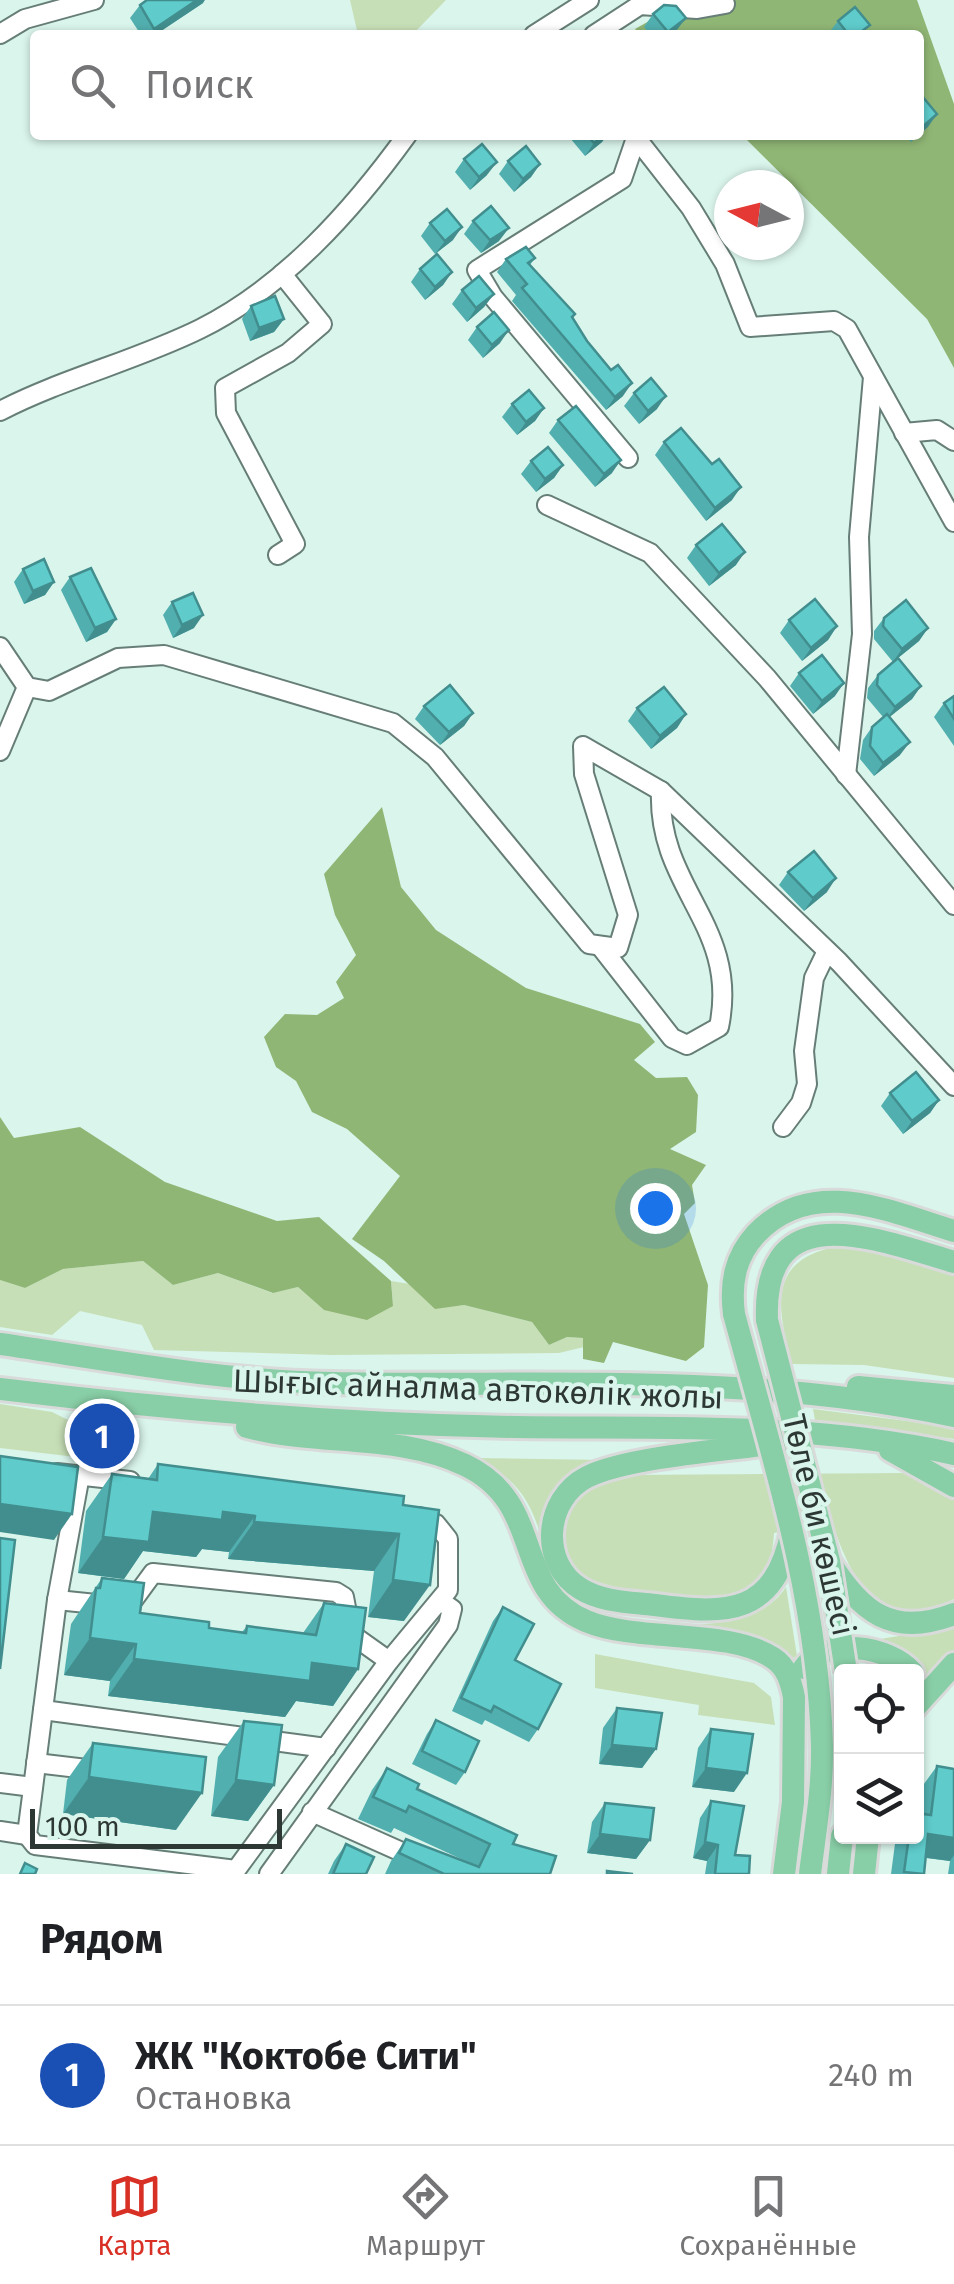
<!DOCTYPE html>
<html lang="ru">
<meta charset="utf-8">
<style>
:root{--surface:#fff;--page:#f6f6f6;--text:#202124;--muted:#757577;--line:#e0e0e0;--accent:#d93025}
body{margin:0;font-family:"Fira Sans",sans-serif;background:var(--page);color:var(--text)}
.controls{position:absolute;right:30px;bottom:30px;display:grid;overflow:hidden;border-radius:10px;box-shadow:0 2px 8px #0004}
.controls button{width:90px;height:90px;display:grid;place-items:center;padding:0;border:0;border-bottom:2px solid var(--line);background:var(--surface);color:var(--text);font:50px sans-serif}
.compass{position:absolute;left:714px;top:170px;width:90px;height:90px;border-radius:50%;background:var(--surface);box-shadow:0 2px 8px #0004;rotate:277deg}
.scale{position:absolute;left:30px;bottom:25px;width:252px;box-sizing:border-box;padding-left:10px;border:5px solid #2d3834;border-top:0;font-size:28px;line-height:35px;white-space:nowrap;color:#2d3834;-webkit-text-stroke:8px #daf5ec;paint-order:stroke}
.you{position:absolute;left:655px;top:1208px;width:35px;height:35px;margin:-25px;border:8px solid #fff;border-radius:50%;background:#1a73e8;box-shadow:0 0 0 15px #1a73e833}
.badge{display:grid;place-items:center;width:65px;height:65px;border-radius:50%;background:var(--accent);color:#fff;font-size:32px;font-weight:700}
.pin{position:absolute;translate:-50% -50%;border:5px solid #fff;box-shadow:0 2px 10px #0006}
.list{margin:0;padding:0;list-style:none}
h2{display:flex;justify-content:space-between;align-items:center;height:130px;margin:0;padding:0 40px;font-size:42px}
h2 small{font-size:32px;font-weight:400;color:var(--muted)}
.list li{display:grid;grid-template-columns:65px 1fr auto;gap:30px;align-items:center;box-sizing:border-box;height:140px;padding:0 40px;border-top:2px solid var(--line)}
.list b{display:block;font-size:38px;white-space:nowrap}
.list p{margin:0;font-size:32px;white-space:nowrap;color:var(--muted)}
.list em{font-size:32px;font-style:normal;color:var(--muted)}
.icon{flex:none;width:55px;height:55px;fill:none;stroke:currentColor;stroke-width:2;stroke-linecap:round;stroke-linejoin:round}
.map{position:relative;flex:none;width:954px;height:1874px;overflow:hidden}
.search{position:absolute;background:var(--surface);box-shadow:0 2px 8px #0004;left:30px;right:30px;top:30px;height:110px;display:flex;align-items:center;gap:25px;box-sizing:border-box;padding:0 35px;border-radius:10px;color:var(--muted);font-size:38px}
.sheet{height:270px;background:var(--surface)}
nav{display:flex;justify-content:space-around;align-items:center;box-sizing:border-box;height:140px;border-top:2px solid var(--line);background:var(--surface);font-size:28px;color:var(--muted)}
nav a{display:grid;justify-items:center;gap:5px}
nav .on{color:var(--accent)}
.map>svg:first-child{display:block}
.green{fill:#c7dfb7}
.forest{fill:#90b675}
.lines{fill:none;stroke-linecap:round;stroke-linejoin:round}
.minor-casing{stroke:#667e77;stroke-width:22}
.major-casing{stroke:#d9dbda;stroke-width:28}
.minor{stroke:#fff;stroke-width:18}
.major{stroke:#88cea6;stroke-width:22}
.major-bridge-casing{stroke:#d9dbda;stroke-width:28;stroke-linecap:butt}
.major-bridge{stroke:#88cea6;stroke-width:22}
.wall{fill:#52afaf}
.shaded-wall{fill:#428e8e}
.building{fill:#5fcbcb;stroke:#428e8e;stroke-width:2.5}
.labels{text-anchor:middle;stroke-width:8;stroke-linejoin:round;paint-order:stroke}
.street-label{font-size:32px;fill:#2d3834;stroke:#daf5ec}
</style>
<div class="map">
<svg width="954" height="1874" viewBox="0 0 954 1874">
<rect width="100%" height="100%" fill="#daf5ec"/>
<g class="green">
<polygon points="350,0 446,0 412,35 358,35"/>
<path d="M840,1246l31,3 83,25v104l-90,-13 -72,-1c-15,-57 -26,-105 48,-118z"/>
<polygon points="143,1261 173,1285 218,1273 272,1293 298,1287 324,1310 393,1306 391,1281 410,1284 435,1308 464,1305 532,1322 549,1345 567,1337 584,1338 584,1347 559,1353 332,1355 154,1350 142,1325 80,1311 52,1335 0,1327 0,1280 25,1288 63,1269"/>
<polygon points="0,1404 52,1412 104,1438 101,1460 0,1448"/>
<polygon points="813,1409 954,1427 954,1439 815,1420"/>
<path d="M477,1458l130,2c-41,15 -55,26 -68,70 -12,-37 -28,-53 -62,-72z"/>
<path d="M902,1473l20,3 32,19v104c-69,38 -103,-16 -121,-75l-59,9c-1,22 -7,48 -29,60 -29,14 -143,-1 -167,-21 -27,-21 -18,-71 11,-86 11,-6 26,-8 38,-11z"/>
<path d="M786,1587l11,69 -4,2 -42,-20 -71,-12c39,-3 82,-3 106,-39z"/>
<path d="M954,1627v23l-29,36c-2,-28 -24,-44 -51,-46z"/>
<polygon points="595,1654 754,1683 771,1697 775,1725 698,1715 699,1705 595,1688"/>
</g>
<g class="forest">
<polygon points="686,0 917,0 954,104 954,368 927,319 742,135 919,135 919,35 641,35 635,29"/>
<polygon points="382,807 401,887 436,930 526,988 640,1024 655,1042 634,1060 656,1078 687,1077 698,1095 696,1132 670,1149 706,1165 692,1185 695,1203 684,1214 708,1285 704,1347 686,1361 613,1342 604,1363 583,1359 583,1338 567,1337 549,1345 532,1322 464,1305 435,1309 384,1261 352,1239 400,1176 347,1129 312,1112 296,1081 276,1067 264,1037 285,1014 317,1015 344,998 336,982 356,955 335,915 324,874"/>
<polygon points="0,1117 14,1138 80,1127 165,1182 277,1221 319,1217 391,1281 393,1306 367,1320 324,1310 298,1287 273,1293 218,1273 173,1285 143,1261 63,1269 25,1288 0,1280"/>
</g>
<g class="lines">
<defs>
<g id="minor">
<polyline points="0,34 25,19 94,0"/>
<polyline points="534,35 589,0"/>
<polyline points="594,35 640,5 697,9 725,4"/>
<polyline points="634,135 691,208 725,264 750,327 834,321 847,329 954,522"/>
<path d="M0,411c64,-33 135,-50 200,-82 84,-42 152,-118 207,-194"/>
<polyline points="904,433 937,430 954,441"/>
<polyline points="628,458 493,297 477,270 622,179 636,138"/>
<polyline points="547,505 650,553 767,678 954,905"/>
<polyline points="278,555 295,544 226,413 225,388 288,353 322,324 282,274"/>
<polyline points="0,647 27,687 49,691 118,658 164,655 393,723 435,757 589,944 618,948 628,915 584,774 583,746 661,791 839,962 954,1086"/>
<polyline points="0,751 27,687"/>
<polyline points="846,775 862,634 859,537 873,377"/>
<path d="M600,946l72,92 15,7 32,-18c21,-102 -62,-138 -58,-236"/>
<polyline points="783,1127 801,1103 807,1084 804,1051 814,978 827,951"/>
<polyline points="57,1473 130,1481"/>
<polyline points="80,1475 57,1600 27,1835 35,1845 236,1870 389,1661 448,1590 448,1539 436,1524 419,1517"/>
<polyline points="57,1600 106,1605"/>
<polyline points="131,1603 153,1573 336,1592 344,1597 351,1634 389,1661"/>
<polyline points="43,1710 326,1748"/>
<polyline points="36,1763 95,1770"/>
<polyline points="0,1783 33,1787"/>
<polyline points="312,1812 451,1874"/>
<polyline points="0,1831 27,1835"/>
<polyline points="269,1874 448,1625 452,1609 442,1602"/>
</g>
<g id="major">
<path d="M734,1314c-4,-31 1,-57 22,-80 56,-59 132,-23 198,-3"/>
<path d="M767,1320c-5,-128 112,-80 187,-58"/>
<path d="M0,1344c110,16 221,37 332,39 209,4 417,-11 622,33"/>
<polyline points="858,1387 954,1396"/>
<path d="M0,1389c172,21 342,35 515,38 147,2 295,-5 439,27"/>
<path d="M247,1427c70,19 152,6 218,38 82,39 45,124 121,156 52,22 142,7 187,37 14,9 18,24 21,39l-1,105 -9,72"/>
<path d="M789,1442c-51,7 -160,14 -202,35 -43,22 -48,87 -6,112 21,13 49,13 74,16 74,10 119,10 137,-74"/>
<polyline points="890,1450 954,1486"/>
<path d="M829,1561c32,51 63,77 125,53"/>
<path d="M804,1668c22,-32 85,-22 108,4"/>
<polyline points="916,1706 954,1664"/>
<polyline points="838,1874 842,1836"/>
<polyline points="864,1874 868,1836"/>
</g>
</defs>
<use href="#minor" class="minor-casing"/>
<use href="#major" class="major-casing"/>
<use href="#minor" class="minor"/>
<use href="#major" class="major"/>
<defs>
<g id="major-bridge">
<path d="M734,1314c38,141 84,283 88,431 1,43 -7,87 -12,129"/>
<polyline points="767,1320 829,1561 846,1672"/>
</g>
</defs>
<use href="#major-bridge" class="major-bridge-casing"/>
<use href="#major-bridge" class="major-bridge"/>
</g>
<g class="wall">
<polygon points="203,3 155,35 141,35 130,18 140,5"/>
<polygon points="653,14 686,18 671,35 651,35 644,27"/>
<polygon points="838,21 862,35 828,34"/>
<polygon points="572,135 607,135 602,142 585,156 570,138"/>
<polygon points="905,135 919,135 911,142"/>
<polygon points="464,159 487,175 470,190 455,172"/>
<polygon points="508,161 540,164 531,177 514,192 499,174"/>
<polygon points="473,221 499,241 481,253 464,234"/>
<polygon points="430,223 453,240 435,254 421,236"/>
<polygon points="535,258 530,265 575,314 572,318 623,396 606,410 512,301 516,295 497,272 506,259"/>
<polygon points="420,269 452,272 443,285 425,300 411,282"/>
<polygon points="462,290 494,294 484,307 467,322 452,304"/>
<polygon points="251,306 284,319 274,332 250,341 242,319"/>
<polygon points="477,327 500,343 483,358 468,340"/>
<polygon points="634,393 657,409 639,424 624,406"/>
<polygon points="512,404 544,408 535,421 517,435 502,417"/>
<polygon points="558,420 612,473 595,487 549,433"/>
<polygon points="664,442 732,500 706,521 655,455"/>
<polygon points="531,461 563,465 554,478 536,492 521,474"/>
<polygon points="696,545 736,565 709,586 687,558"/>
<polygon points="23,569 54,582 45,595 24,604 14,582"/>
<polygon points="70,577 116,619 107,632 86,642 61,590"/>
<polygon points="172,602 194,628 173,638 163,615"/>
<polygon points="884,618 928,628 919,641 893,662 874,639 874,631"/>
<polygon points="789,620 837,626 828,640 802,661 780,633"/>
<polygon points="799,673 835,696 813,714 790,686"/>
<polygon points="878,675 921,686 912,699 889,717 900,755 874,776 860,759 863,740 872,727 883,717 867,698 868,688"/>
<polygon points="954,696 954,746 934,717 944,703"/>
<polygon points="424,706 473,713 464,726 440,745 415,719"/>
<polygon points="637,708 686,714 677,728 651,749 628,721"/>
<polygon points="788,872 827,892 804,911 779,885"/>
<polygon points="890,1093 939,1100 930,1113 903,1134 881,1106"/>
<polygon points="158,1464 403,1505 404,1621 368,1617 374,1571 228,1559 229,1552 202,1549 196,1557 143,1551 124,1579 78,1573 86,1511 112,1474 148,1479"/>
<polygon points="102,1578 140,1613 209,1628 242,1632 247,1626 303,1633 324,1603 358,1669 333,1706 296,1701 285,1717 108,1696 110,1681 64,1675 71,1624"/>
<polygon points="503,1607 515,1660 538,1729 529,1742 485,1720 482,1725 452,1711 493,1621"/>
<polygon points="617,1708 656,1749 642,1768 599,1764 603,1728"/>
<polygon points="436,1720 465,1772 456,1785 412,1764 427,1734"/>
<polygon points="244,1721 274,1785 248,1821 211,1816 218,1757"/>
<polygon points="711,1729 734,1792 692,1787 698,1748"/>
<polygon points="93,1743 176,1830 63,1814 67,1780"/>
<polygon points="937,1766 954,1769 954,1874 948,1874 950,1861 926,1858 924,1874 891,1874 896,1836 916,1836 921,1788"/>
<polygon points="387,1768 417,1789 513,1844 550,1874 385,1874 391,1861 406,1839 474,1865 394,1828 391,1833 358,1819 372,1790"/>
<polygon points="711,1801 735,1855 749,1874 705,1874 707,1861 693,1858 700,1818"/>
<polygon points="605,1803 650,1840 636,1859 587,1853 592,1822"/>
<polygon points="346,1844 366,1874 328,1874 334,1861"/>
</g>
<g class="shaded-wall">
<polygon points="197,0 205,0 203,3 155,35 149,35 154,29"/>
<polygon points="686,18 676,31 671,35 666,35"/>
<polygon points="937,114 928,127 919,135 919,130"/>
<polygon points="604,135 607,135 602,142 585,156 594,143"/>
<polygon points="497,162 487,175 470,190 479,177"/>
<polygon points="540,164 531,177 514,192 523,179"/>
<polygon points="462,227 453,240 435,254 445,241"/>
<polygon points="509,228 499,241 481,253 490,240"/>
<polygon points="452,272 443,285 425,300 435,287"/>
<polygon points="494,294 484,307 467,322 476,308"/>
<polygon points="284,319 274,332 250,341 259,328"/>
<polygon points="509,330 500,343 483,358 492,345"/>
<polygon points="632,383 623,396 606,410 615,397"/>
<polygon points="666,396 657,409 639,424 648,411"/>
<polygon points="544,408 535,421 517,435 526,422"/>
<polygon points="621,460 612,473 595,487 604,474"/>
<polygon points="563,465 554,478 536,492 545,479"/>
<polygon points="741,487 732,500 706,521 715,508"/>
<polygon points="745,552 736,565 709,586 719,573"/>
<polygon points="54,582 45,595 24,604 33,591"/>
<polygon points="203,615 194,628 173,638 182,625"/>
<polygon points="116,619 107,632 86,642 95,628"/>
<polygon points="837,626 828,640 802,661 811,648"/>
<polygon points="928,628 919,641 893,662 902,649"/>
<polygon points="844,683 835,696 813,714 822,701"/>
<polygon points="921,686 912,699 886,720 895,707"/>
<polygon points="473,713 464,726 440,745 449,732"/>
<polygon points="686,714 677,728 651,749 660,736"/>
<polygon points="910,742 900,755 874,776 883,763"/>
<polygon points="836,878 827,892 804,911 813,898"/>
<polygon points="939,1100 930,1113 903,1134 912,1121"/>
<polygon points="0,1504 72,1514 54,1540 0,1532"/>
<polygon points="153,1512 223,1512 255,1516 229,1552 202,1549 196,1557 143,1551 124,1579 78,1573 103,1537"/>
<polygon points="254,1522 399,1534 374,1571 228,1559"/>
<polygon points="393,1580 430,1585 404,1621 368,1617"/>
<polygon points="90,1638 136,1644 110,1681 64,1675"/>
<polygon points="134,1659 312,1663 358,1669 333,1706 296,1701 285,1717 108,1696"/>
<polygon points="612,1745 656,1749 642,1768 599,1764"/>
<polygon points="706,1768 747,1773 734,1792 692,1787"/>
<polygon points="89,1777 202,1793 176,1830 63,1814"/>
<polygon points="236,1780 274,1785 248,1821 211,1816"/>
<polygon points="600,1834 650,1840 636,1859 587,1853"/>
<polygon points="928,1834 954,1838 954,1855 950,1861 913,1856"/>
<polygon points="705,1842 718,1845 707,1861 693,1858"/>
</g>
<g class="building">
<polygon points="147,0 197,0 154,29 140,5"/>
<polygon points="664,5 676,6 686,18 668,32 653,14"/>
<polygon points="855,7 870,25 857,35 849,35 838,21"/>
<polygon points="922,96 937,114 920,129 919,99"/>
<polygon points="587,135 604,135 594,143"/>
<polygon points="482,144 497,162 479,177 464,159"/>
<polygon points="526,146 540,164 523,179 508,161"/>
<polygon points="491,206 509,228 490,240 473,221"/>
<polygon points="447,209 462,227 445,241 430,223"/>
<polygon points="526,247 535,258 528,263 575,314 572,317 587,341 611,370 618,365 632,383 615,397 522,288 527,284 506,259"/>
<polygon points="437,254 452,272 435,287 420,269"/>
<polygon points="479,276 494,294 476,308 462,290"/>
<polygon points="275,296 284,319 259,328 251,306"/>
<polygon points="494,312 509,330 492,345 477,327"/>
<polygon points="651,378 666,396 648,411 634,393"/>
<polygon points="529,390 544,408 526,422 512,404"/>
<polygon points="576,406 621,460 604,474 558,420"/>
<polygon points="681,428 712,464 719,459 741,487 715,508 664,442"/>
<polygon points="548,447 563,465 545,479 531,461"/>
<polygon points="722,524 745,552 719,573 696,545"/>
<polygon points="44,559 54,582 33,591 23,569"/>
<polygon points="91,568 116,619 95,628 70,577"/>
<polygon points="193,593 203,615 182,625 172,602"/>
<polygon points="815,599 837,626 811,648 789,620"/>
<polygon points="906,600 928,628 902,649 883,626 884,618"/>
<polygon points="822,655 844,683 822,701 799,673"/>
<polygon points="898,658 921,686 895,707 877,685 878,675"/>
<polygon points="450,685 473,713 449,732 424,706"/>
<polygon points="664,687 686,714 660,736 637,708"/>
<polygon points="954,696 954,719 944,703"/>
<polygon points="887,714 910,742 883,763 870,746 872,727"/>
<polygon points="814,851 836,878 813,898 788,872"/>
<polygon points="916,1072 939,1100 912,1121 890,1093"/>
<polygon points="0,1456 78,1467 72,1514 0,1504"/>
<polygon points="158,1464 404,1496 403,1505 439,1510 430,1585 393,1580 399,1534 254,1522 255,1516 223,1512 222,1520 153,1512 149,1542 103,1537 112,1474 157,1480"/>
<polygon points="0,1538 15,1540 0,1669"/>
<polygon points="102,1578 144,1583 140,1613 209,1622 209,1628 246,1633 247,1626 316,1635 324,1603 366,1608 358,1669 312,1663 310,1681 134,1659 136,1644 90,1638 96,1588 100,1588"/>
<polygon points="503,1607 534,1624 515,1660 561,1684 538,1729 494,1706 491,1712 461,1698"/>
<polygon points="617,1708 662,1713 656,1749 612,1745"/>
<polygon points="436,1720 479,1741 465,1772 422,1751"/>
<polygon points="244,1721 282,1725 274,1785 236,1780"/>
<polygon points="711,1729 753,1734 747,1773 706,1768"/>
<polygon points="93,1743 206,1757 202,1793 89,1777"/>
<polygon points="937,1766 954,1769 954,1838 928,1834 924,1874 904,1872 909,1836 916,1836 916,1813 931,1815"/>
<polygon points="387,1768 419,1784 417,1789 517,1835 513,1844 556,1856 550,1874 444,1874 399,1853 406,1839 479,1867 490,1844 409,1806 406,1812 373,1797"/>
<polygon points="711,1801 744,1806 735,1855 750,1856 749,1874 715,1874 718,1845 705,1842"/>
<polygon points="605,1803 654,1808 650,1840 600,1834"/>
<polygon points="346,1844 374,1857 366,1874 333,1874"/>
<polygon points="25,1863 37,1869 35,1874 20,1874"/>
<polygon points="607,1871 633,1874 607,1874"/>
</g>
<g class="labels">
<g class="street-label">
<text transform="translate(478 1389) rotate(2)" y="11">Шығыс айналма автокөлік жолы</text>
<text transform="translate(819 1525) rotate(77)" y="11">Төле би көшесі</text>
</g>
</g>
</svg>
<div class="controls">
<button><svg class="icon" aria-label="locate" viewBox="0 0 24 24"><circle cx="12" cy="12" r="6"/><path d="M12 2v4M12 18v4M2 12h4M18 12h4"/></svg></button>
<button><svg class="icon" aria-label="layers" viewBox="0 0 24 24"><path d="M12 4l9 5-9 5-9-5zM3 14l9 5 9-5"/></svg></button>
</div>
<svg class="compass" viewBox="-18 -18 36 36"><path d="M0-13l5 13h-10z" fill="#e53935"/><path d="M0 13l5-13h-10z" fill="#757577"/></svg>
<div class="scale">100 m</div>
<div class="you"></div>
<div class="pin badge" style="left:102px;top:1436px;background:#1a4fb4">1</div>
<div class="search"><svg class="icon" aria-label="search" viewBox="0 0 24 24"><circle cx="10" cy="10" r="6"/><path d="M15 15l6 6"/></svg>Поиск</div>
</div>
<section class="sheet">
<h2>Рядом<small></small></h2>
<ul class="list">
<li><span class="badge" style="background:#1a4fb4">1</span><div><b>ЖК &quot;Коктобе Сити&quot;</b><p>Остановка</p></div><em>240 m</em></li>
</ul>
</section>
<nav>
<a class="on"><svg class="icon" aria-label="map" viewBox="0 0 24 24"><path d="M3 6l6-2 6 2 6-2v14l-6 2-6-2-6 2zM9 4v14M15 6v14"/></svg>Карта</a>
<a><svg class="icon" aria-label="directions" viewBox="0 0 24 24"><path d="M12 3l9 9-9 9-9-9zM9 14v-3h6M13 9l2 2-2 2"/></svg>Маршрут</a>
<a><svg class="icon" aria-label="saved" viewBox="0 0 24 24"><path d="M7 4h10v16l-5-4-5 4z"/></svg>Сохранённые</a>
</nav>
